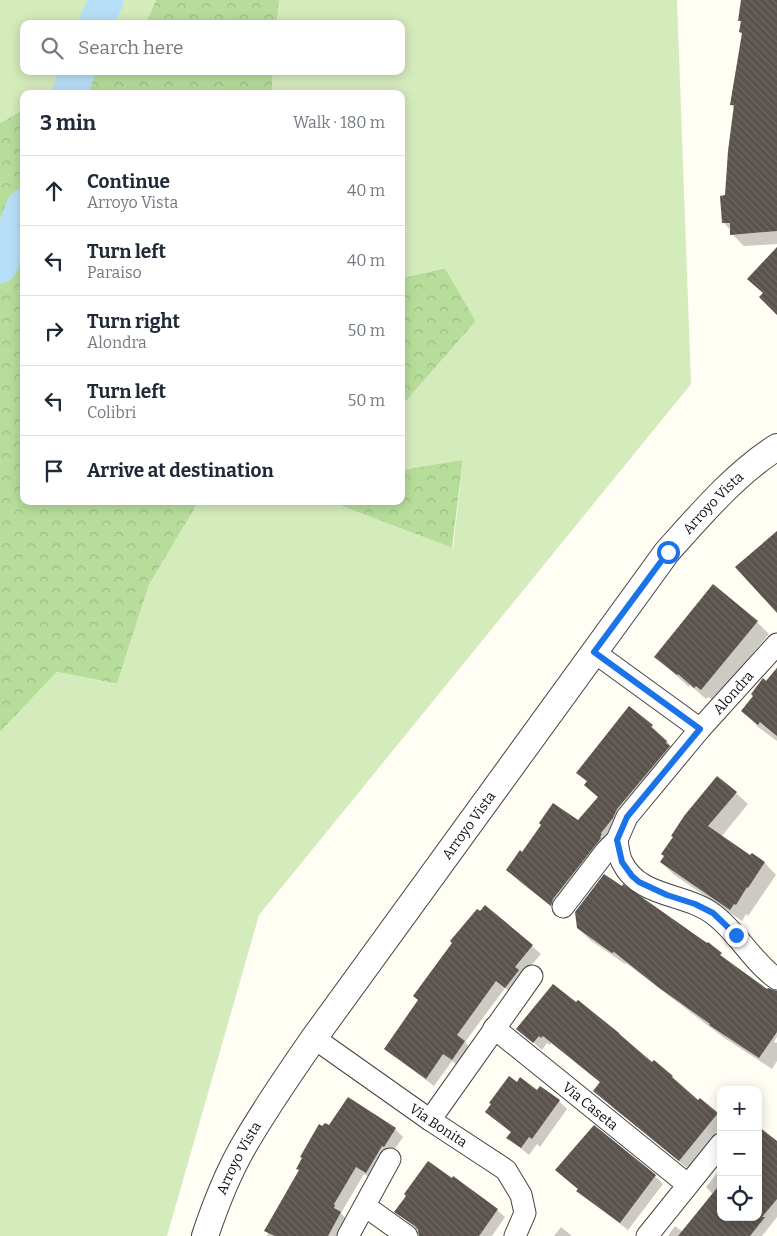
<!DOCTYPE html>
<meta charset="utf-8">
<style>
:root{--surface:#fff;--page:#f6f6f7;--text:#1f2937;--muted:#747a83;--line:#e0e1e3}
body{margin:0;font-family:Bitter,serif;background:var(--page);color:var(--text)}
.controls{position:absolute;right:15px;bottom:15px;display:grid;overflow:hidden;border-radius:10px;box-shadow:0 2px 12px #0003}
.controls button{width:45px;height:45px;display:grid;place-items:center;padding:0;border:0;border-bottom:1px solid var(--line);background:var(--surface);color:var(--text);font:25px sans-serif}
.stop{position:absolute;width:15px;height:15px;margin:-11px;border:4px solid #1a73e8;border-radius:50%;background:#fff}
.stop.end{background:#1a73e8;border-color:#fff;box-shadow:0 1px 5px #0008}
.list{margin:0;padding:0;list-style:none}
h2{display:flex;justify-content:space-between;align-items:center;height:65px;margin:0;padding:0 20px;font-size:21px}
h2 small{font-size:16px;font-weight:400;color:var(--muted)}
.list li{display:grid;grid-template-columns:32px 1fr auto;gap:15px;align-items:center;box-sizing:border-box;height:70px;padding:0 20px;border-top:1px solid var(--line)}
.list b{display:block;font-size:19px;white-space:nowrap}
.list p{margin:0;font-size:16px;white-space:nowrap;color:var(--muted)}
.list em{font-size:16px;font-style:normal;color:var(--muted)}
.icon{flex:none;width:28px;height:28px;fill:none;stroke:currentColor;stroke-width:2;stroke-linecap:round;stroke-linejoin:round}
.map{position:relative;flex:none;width:777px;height:1236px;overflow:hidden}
.search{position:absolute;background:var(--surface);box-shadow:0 2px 12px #0003;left:20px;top:20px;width:385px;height:55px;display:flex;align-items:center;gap:12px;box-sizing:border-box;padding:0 18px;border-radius:10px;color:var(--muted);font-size:19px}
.panel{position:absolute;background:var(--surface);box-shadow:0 2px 12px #0003;left:20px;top:90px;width:385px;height:415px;border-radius:10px}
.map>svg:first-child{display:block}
.forest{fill:url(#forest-crowns)}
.park{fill:#d4ebbc}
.shadow{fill:#0003}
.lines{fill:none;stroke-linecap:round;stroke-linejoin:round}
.river{stroke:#b8dff8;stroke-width:35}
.building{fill:url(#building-back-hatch)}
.minor-casing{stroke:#444;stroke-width:23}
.tertiary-casing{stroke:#444;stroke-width:28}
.minor{stroke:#fff;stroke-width:21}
.tertiary{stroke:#fff;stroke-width:26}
.route{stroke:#1a73e8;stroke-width:6}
.labels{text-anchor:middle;stroke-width:5;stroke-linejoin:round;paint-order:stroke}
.street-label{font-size:14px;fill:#111;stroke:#fff}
</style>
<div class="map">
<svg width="777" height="1236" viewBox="0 0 777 1236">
<defs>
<pattern id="forest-crowns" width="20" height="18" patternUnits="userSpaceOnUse" patternTransform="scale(1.25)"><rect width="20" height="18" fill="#b7dd9b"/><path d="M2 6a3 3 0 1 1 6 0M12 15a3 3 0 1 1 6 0" fill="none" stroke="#9cbd84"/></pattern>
<pattern id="building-back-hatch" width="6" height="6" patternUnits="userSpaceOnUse" patternTransform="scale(1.25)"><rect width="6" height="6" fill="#5a524d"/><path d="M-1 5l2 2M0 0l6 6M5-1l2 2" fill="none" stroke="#6d6662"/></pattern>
</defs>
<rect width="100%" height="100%" fill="#fffdf4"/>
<g class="forest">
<polygon points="156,0 279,0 277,24 145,24"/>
<polygon points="88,71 273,71 272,94 49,94"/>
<polygon points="24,109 24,501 199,501 149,585 117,684 57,672 0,732 0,123"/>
<polygon points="445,268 476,321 401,407 401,278"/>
<polygon points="463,459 452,548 328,501 401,501 401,470"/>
</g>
<g class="park">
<polygon points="0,0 156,0 145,24 24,24 24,71 88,71 49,94 24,94 24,109 0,123"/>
<polygon points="279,0 677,0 691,384 259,915 167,1236 0,1236 0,732 57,672 117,684 149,585 199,501 328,501 453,548 463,460 401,470 401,407 476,321 445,268 401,278 401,94 272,94 273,71 401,71 401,24 277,24"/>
</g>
<g class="shadow">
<polygon points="742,0 777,0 777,244 744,246 732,234 731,231 724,223 735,109 731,105 743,34 740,32 742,23 739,20"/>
<polygon points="757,622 769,634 714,701 708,697 706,699 690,685 689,687 656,657"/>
<polygon points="777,667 777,741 758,727 743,711"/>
<polygon points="629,708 652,726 679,754 563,916 520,882 508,870 522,854 578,822 599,798 585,785 587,782 577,773"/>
<polygon points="736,793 748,804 721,837 751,857 752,855 765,863 776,875 748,916 746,914 742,921 673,874 661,862"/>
<polygon points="485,907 541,954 522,976 514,995 505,988 465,1042 472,1050 460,1067 452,1061 434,1086 394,1056 386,1048"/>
<polygon points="578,928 707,945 708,944 733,966 767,991 777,995 777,1037 774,1042 776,1043 777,1042 777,1061 772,1069 723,1037 626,963 625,964 590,940"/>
<polygon points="518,1029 619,1033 652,1063 672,1077 699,1101 700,1099 718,1114 721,1117 721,1127 687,1168 603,1099 601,1083 551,1043 550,1045 547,1043 542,1050"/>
<polygon points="517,1083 559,1101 567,1109 540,1147 537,1144 529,1155 508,1138 512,1133 486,1112"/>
<polygon points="348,1098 395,1129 403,1137 374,1180 364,1174 341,1213 348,1221 340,1236 267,1236 268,1233 266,1230"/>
<polygon points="579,1143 655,1176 663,1184 628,1230 586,1198 579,1190 556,1170"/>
<polygon points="777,1143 777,1217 762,1236 668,1236 675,1226 683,1232 713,1194 706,1187 721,1168 721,1217 758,1217"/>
<polygon points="497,1210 505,1217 492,1236 421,1236 420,1232 396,1212"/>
<polygon points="561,1227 572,1236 554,1236"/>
</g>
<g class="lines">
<g class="river">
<polyline points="96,24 106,0"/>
<polyline points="69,94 78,71"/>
<polyline points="0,266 24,206"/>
</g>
</g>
<g class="building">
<polygon points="741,0 777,0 777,231 730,235 730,223 722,223 720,196 725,195 728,151 734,105 730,105 742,33 739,32 741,21 738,21"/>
<polygon points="777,247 777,315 759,297 763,293 747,279"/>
<polygon points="777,531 777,613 735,567"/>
<polygon points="713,584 758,621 701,690 696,686 694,688 678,674 677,675 654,657"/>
<polygon points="777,668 777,736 760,722 758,725 741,711 753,696 751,694 763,678 766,681"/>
<polygon points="629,706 653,725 651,727 667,741 666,743 670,746 617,809 613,818 601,833 602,834 600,837 601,838 553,899 551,906 506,870 520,850 522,852 541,825 539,823 553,803 578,820 598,797 584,785 587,781 576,773"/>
<polygon points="717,776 737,792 708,826 750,855 752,853 765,862 748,888 747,887 736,905 734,904 730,910 660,862 664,856 661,854 673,837 671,836 684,816"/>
<polygon points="604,874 622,886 623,884 707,943 708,942 722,953 720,955 767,989 768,988 777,991 777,1032 759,1058 709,1025 710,1024 658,987 614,952 612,953 577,928 575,912"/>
<polygon points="485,905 533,945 515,967 519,970 505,988 496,981 457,1035 465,1041 452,1060 443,1054 426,1079 384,1049 418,1000 413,996 452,943 450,941 477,909 480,911"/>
<polygon points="553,984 576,1002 578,1000 619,1033 619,1034 652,1062 654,1060 673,1076 672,1077 698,1100 700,1098 718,1113 679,1161 593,1091 600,1082 543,1036 541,1038 539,1036 533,1043 516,1029"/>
<polygon points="509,1076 517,1082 520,1077 537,1090 540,1086 560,1100 532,1139 529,1137 521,1148 506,1138 511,1132 485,1112 491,1104 489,1103"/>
<polygon points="348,1097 396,1128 384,1147 382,1146 366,1173 356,1167 334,1204 335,1205 334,1208 341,1212 328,1236 275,1236 264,1231 299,1170 296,1169 302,1158 300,1157 319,1124 322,1126 325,1123 329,1125"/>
<polygon points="594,1125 656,1175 620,1223 576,1191 578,1189 555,1170"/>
<polygon points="758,1126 777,1141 777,1199 762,1217 765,1217 750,1236 678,1236 721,1183 721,1217 758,1217"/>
<polygon points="428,1161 452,1178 453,1176 498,1209 479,1236 419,1236 418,1230 415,1226 394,1212 406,1196 404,1194"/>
</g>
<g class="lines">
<defs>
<g id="minor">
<polyline points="594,652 700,729"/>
<path d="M617,840c1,7 2,16 5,22 17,36 64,31 91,52 25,18 39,48 64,65"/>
<path id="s1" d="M563,907l43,-56 11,-11 10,-23 73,-88 77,-85"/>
<path id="s2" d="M494,1028l193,156"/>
<path id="s3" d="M314,1038l116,82 76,50 15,25 4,18 -10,23"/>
<polyline points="430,1120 532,976"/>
<polyline points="365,1206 407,1236"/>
<polyline points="348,1236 390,1159"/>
<polyline points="647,1236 721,1144"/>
</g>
<g id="tertiary">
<path id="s4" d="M205,1236c10,-30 22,-61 38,-89 21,-37 46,-73 71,-109l353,-486c34,-38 68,-78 110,-105"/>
</g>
</defs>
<use href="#minor" class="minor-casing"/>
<use href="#tertiary" class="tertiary-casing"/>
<use href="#minor" class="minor"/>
<use href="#tertiary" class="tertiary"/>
</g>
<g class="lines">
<polyline class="route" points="668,552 594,652 700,729 627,817 617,840 622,862 632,876 639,882 667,895 695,904 713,913 736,935"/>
</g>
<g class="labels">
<g class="street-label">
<text dy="5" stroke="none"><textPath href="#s4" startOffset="895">Arroyo Vista</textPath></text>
<text dy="5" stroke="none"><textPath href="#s1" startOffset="275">Alondra</textPath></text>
<text dy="5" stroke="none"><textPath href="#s4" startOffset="490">Arroyo Vista</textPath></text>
<text dy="5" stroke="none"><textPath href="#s2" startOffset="124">Via Caseta</textPath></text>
<text dy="5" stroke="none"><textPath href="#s3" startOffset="152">Via Bonita</textPath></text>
<text dy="5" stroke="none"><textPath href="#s4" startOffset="85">Arroyo Vista</textPath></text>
</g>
</g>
</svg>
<div class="controls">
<button>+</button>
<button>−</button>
<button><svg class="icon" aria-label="locate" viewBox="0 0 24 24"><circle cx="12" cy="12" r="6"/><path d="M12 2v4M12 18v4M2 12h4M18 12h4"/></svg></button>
</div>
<div class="stop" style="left:668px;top:552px"></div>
<div class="stop end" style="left:736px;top:935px"></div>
<div class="search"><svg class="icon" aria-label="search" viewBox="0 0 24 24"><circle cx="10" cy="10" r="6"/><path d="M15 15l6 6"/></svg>Search here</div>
<section class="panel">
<h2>3 min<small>Walk · 180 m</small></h2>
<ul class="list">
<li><svg class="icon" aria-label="ahead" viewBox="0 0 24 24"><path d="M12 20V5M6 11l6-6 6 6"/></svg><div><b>Continue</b><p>Arroyo Vista</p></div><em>40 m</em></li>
<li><svg class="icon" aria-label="left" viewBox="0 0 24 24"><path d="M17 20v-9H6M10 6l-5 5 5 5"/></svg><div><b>Turn left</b><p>Paraiso</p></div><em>40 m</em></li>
<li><svg class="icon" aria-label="right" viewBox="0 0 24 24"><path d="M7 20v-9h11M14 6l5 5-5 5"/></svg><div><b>Turn right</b><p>Alondra</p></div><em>50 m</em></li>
<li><svg class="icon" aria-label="left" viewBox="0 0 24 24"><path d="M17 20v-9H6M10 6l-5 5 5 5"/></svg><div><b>Turn left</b><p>Colibri</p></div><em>50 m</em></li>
<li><svg class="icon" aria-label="arrive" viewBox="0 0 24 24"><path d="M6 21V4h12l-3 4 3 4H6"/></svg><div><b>Arrive at destination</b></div></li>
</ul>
</section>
</div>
